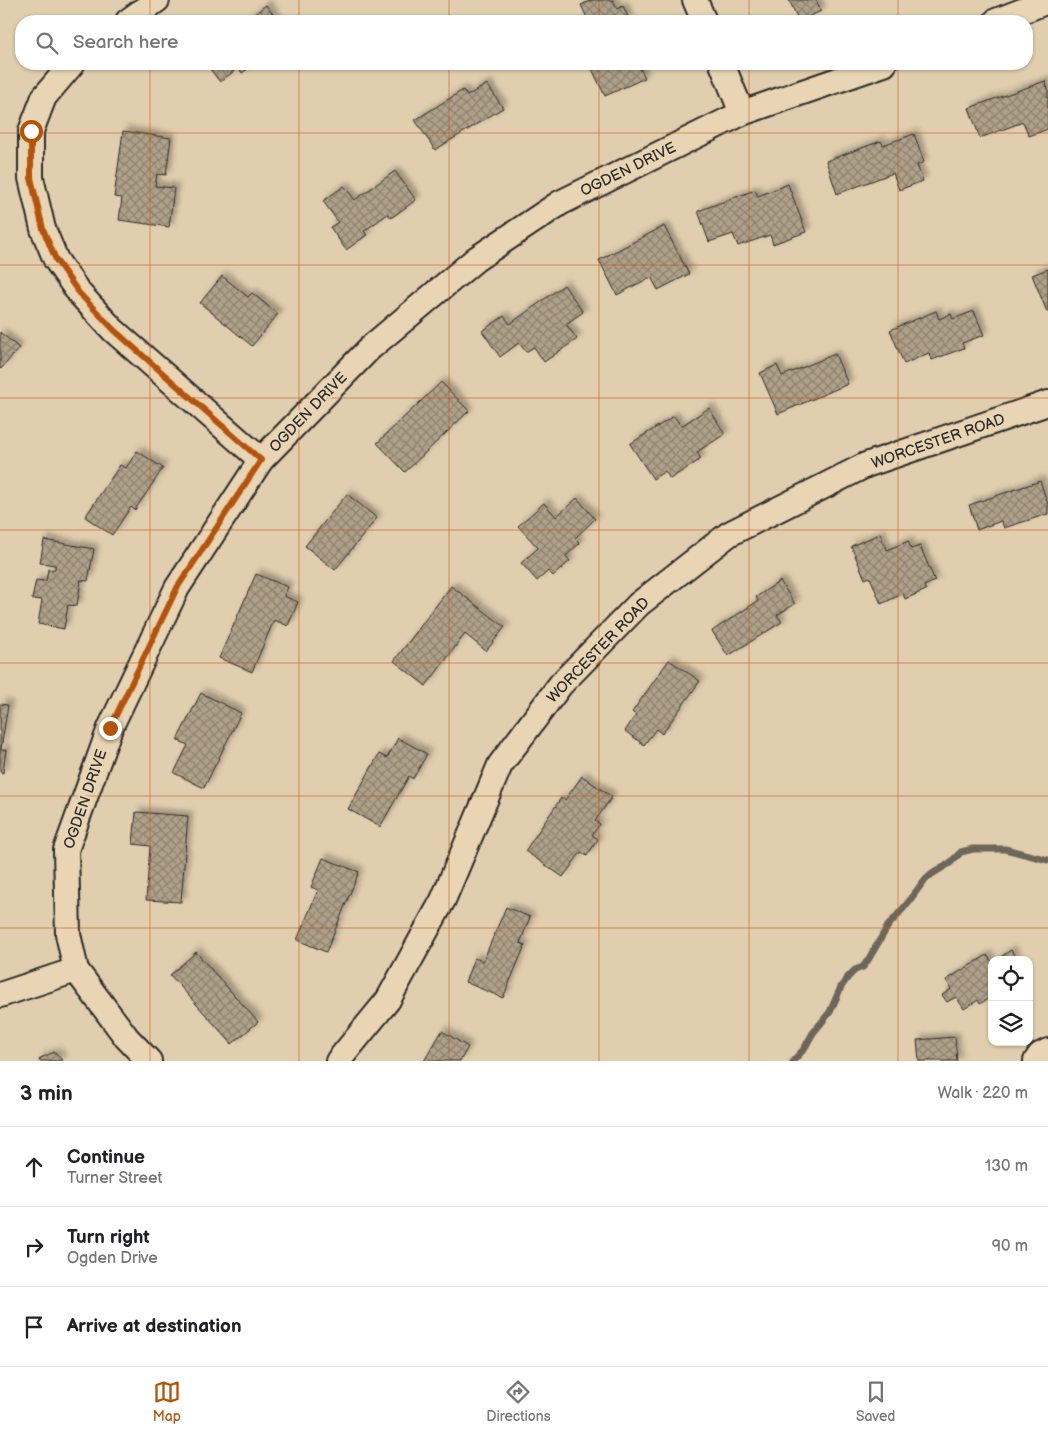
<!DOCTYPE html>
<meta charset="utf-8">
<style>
:root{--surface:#fff;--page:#f6f6f6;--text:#202124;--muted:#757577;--line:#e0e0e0;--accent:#b45309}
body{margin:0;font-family:"Balsamiq Sans",sans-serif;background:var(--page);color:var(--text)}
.controls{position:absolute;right:15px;bottom:15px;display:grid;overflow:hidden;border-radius:10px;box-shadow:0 1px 4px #0004}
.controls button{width:45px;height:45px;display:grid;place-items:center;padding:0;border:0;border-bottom:1px solid var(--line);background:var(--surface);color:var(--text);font:25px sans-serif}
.stop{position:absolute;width:15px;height:15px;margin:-11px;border:4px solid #b45309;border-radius:50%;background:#fff}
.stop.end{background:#b45309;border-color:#fff;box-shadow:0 1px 5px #0008}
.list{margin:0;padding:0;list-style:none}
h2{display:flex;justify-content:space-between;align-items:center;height:65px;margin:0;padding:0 20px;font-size:21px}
h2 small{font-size:16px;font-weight:400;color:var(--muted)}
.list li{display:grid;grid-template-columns:32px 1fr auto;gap:15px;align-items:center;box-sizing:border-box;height:80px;padding:0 20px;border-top:1px solid var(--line)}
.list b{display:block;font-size:19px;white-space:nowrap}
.list p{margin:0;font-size:16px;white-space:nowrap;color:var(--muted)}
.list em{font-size:16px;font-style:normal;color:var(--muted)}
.icon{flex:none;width:28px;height:28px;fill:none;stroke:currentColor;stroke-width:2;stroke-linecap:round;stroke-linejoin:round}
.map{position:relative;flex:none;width:1048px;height:1061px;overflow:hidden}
.search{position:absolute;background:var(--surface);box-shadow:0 1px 4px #0004;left:15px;right:15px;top:15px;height:55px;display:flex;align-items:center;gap:12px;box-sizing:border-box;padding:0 18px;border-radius:20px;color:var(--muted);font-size:19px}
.sheet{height:305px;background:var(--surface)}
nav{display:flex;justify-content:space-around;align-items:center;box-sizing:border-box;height:70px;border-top:1px solid var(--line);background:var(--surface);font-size:14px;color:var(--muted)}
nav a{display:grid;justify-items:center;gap:2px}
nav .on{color:var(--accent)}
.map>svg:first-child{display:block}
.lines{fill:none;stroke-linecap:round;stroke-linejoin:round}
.stream{stroke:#6d665a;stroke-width:7}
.building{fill:url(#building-cross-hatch);stroke:#2b2b2b;filter:url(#shadow)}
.street-casing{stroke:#2b2b2b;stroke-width:28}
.street{stroke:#e9d5b3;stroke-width:24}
.route{stroke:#b45309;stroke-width:6}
.grid{fill:none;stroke:#c25012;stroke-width:1;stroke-opacity:0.55}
.labels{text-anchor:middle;stroke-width:4.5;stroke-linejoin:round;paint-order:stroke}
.street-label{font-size:15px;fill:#2b2b2b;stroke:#e9d5b3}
</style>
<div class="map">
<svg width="1048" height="1061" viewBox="0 0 1048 1061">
<defs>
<pattern id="building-cross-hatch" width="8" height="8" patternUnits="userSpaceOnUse" patternTransform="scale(1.25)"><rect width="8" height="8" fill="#afa089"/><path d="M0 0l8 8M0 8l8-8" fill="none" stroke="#8f8370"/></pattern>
<filter id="shadow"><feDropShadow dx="4.5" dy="-4.5" stdDeviation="2.5" flood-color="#0004"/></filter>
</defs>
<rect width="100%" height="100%" fill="#e1ceae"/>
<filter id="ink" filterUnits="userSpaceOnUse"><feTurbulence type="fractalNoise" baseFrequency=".02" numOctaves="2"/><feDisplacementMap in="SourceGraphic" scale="10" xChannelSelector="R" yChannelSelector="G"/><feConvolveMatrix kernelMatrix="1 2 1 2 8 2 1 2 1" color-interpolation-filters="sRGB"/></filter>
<g filter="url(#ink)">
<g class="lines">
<polyline class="stream" points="793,1061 804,1049 813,1033 830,1012 841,987 848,977 855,970 863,967 868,960 888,926 907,904 923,882 932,874 950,863 961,852 973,849 1005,849 1048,860"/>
</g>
<g class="building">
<polygon points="592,0 613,0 617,9 623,6 630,21 580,21 587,18 581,5"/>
<polygon points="789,0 816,0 821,11 799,21"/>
<polygon points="266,5 278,21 245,21"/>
<polygon points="206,64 255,64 242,73 238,68 220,82"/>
<polygon points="593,64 638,64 645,78 605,96 590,65"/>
<polygon points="1045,81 1048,89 1048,129 1029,136 1023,122 980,138 969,108"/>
<polygon points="487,84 503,108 435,150 415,120 463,90 467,96"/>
<polygon points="123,131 171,138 166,175 157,174 155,186 174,188 169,227 119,220 122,198 114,197"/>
<polygon points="914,134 924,162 917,165 923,181 899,190 893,173 837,194 826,161 881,141 883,145"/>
<polygon points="395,171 416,200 391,218 388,214 364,231 367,235 346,250 330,227 338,222 323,201 344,186 355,200"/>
<polygon points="788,184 806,232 773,244 770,235 738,246 733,234 709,242 698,211 755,190 758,196"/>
<polygon points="664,226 689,274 658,290 651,277 617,295 599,260"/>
<polygon points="1048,269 1048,312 1047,312 1032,275"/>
<polygon points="222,276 248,297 252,293 278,314 252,346 200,303"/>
<polygon points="564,285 583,312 566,324 577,339 544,362 534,347 526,352 519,343 500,357 482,331 504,316 510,324"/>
<polygon points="936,311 939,319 951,314 953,319 974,311 984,335 962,343 964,348 932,360 929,353 904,364 890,330"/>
<polygon points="0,332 19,348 1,369 0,368"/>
<polygon points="835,354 848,384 778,414 760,373 777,365 782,376"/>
<polygon points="441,382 469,411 405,472 377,443"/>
<polygon points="709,408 725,434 697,452 701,459 670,479 665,471 653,479 630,444 674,416 681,426"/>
<polygon points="137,451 163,468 135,510 131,507 112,535 85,517 120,465 126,468"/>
<polygon points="1040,481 1048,504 1048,514 1004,528 1001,521 977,530 969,505"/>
<polygon points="347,494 377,518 335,570 305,546"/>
<polygon points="577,498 595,519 575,538 580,543 566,556 570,561 553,576 548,571 537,581 521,563 538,548 518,526 544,503 556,517"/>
<polygon points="880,534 887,550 908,541 911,549 920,546 935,581 924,586 926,590 905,599 903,594 881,604 870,577 865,579 851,546"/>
<polygon points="44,540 94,549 88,581 81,580 77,606 68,605 64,629 38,624 42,600 32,599 36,580 46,581 48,569 55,570 55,565 40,563"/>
<polygon points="256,574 288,587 284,596 298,602 288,626 274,620 252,672 219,658"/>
<polygon points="780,581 795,604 777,615 782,622 728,656 712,631 758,601 756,597"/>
<polygon points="451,586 505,627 486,651 465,634 426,686 394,661"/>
<polygon points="669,660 700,681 662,734 656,729 644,745 625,731 636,715 632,712"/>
<polygon points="201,693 241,713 204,788 174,773 188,745 177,740"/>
<polygon points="0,704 8,705 1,750 6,750 3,773 0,772"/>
<polygon points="398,738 427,754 413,779 409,776 380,827 348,809 379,754 387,758"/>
<polygon points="582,776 612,797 595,821 600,824 592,835 598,839 587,856 581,852 563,877 525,851 561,798 565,800"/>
<polygon points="136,812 188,816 181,902 146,900 150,846 133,844"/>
<polygon points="323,858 359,872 326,952 297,940 318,890 311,887"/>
<polygon points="506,907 530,917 520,943 525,945 503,998 465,982 474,958 483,961"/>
<polygon points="1011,950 1017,960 996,960"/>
<polygon points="196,952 258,1022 232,1044 170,975"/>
<polygon points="987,955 992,962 992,996 980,1004 978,1000 964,1009 956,997 947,1002 942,995 951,989 946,980"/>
<polygon points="442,1031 468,1047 460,1061 424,1061"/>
<polygon points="955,1037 957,1061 919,1061 917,1040"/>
<polygon points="55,1052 63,1061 39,1061 40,1058"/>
</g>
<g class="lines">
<defs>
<g id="street">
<polyline points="695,0 704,21"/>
<polyline points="128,21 157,0"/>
<polyline points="996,21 1048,1"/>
<polyline points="72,64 44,97 31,131 31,178 43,229 56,260 79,293 113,330 261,460"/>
<polyline points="722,64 742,113"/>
<polyline points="0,995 76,970"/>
<polyline points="149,1061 127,1038 76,970 68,934 66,850 110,728 177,588 261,460 370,348 476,259 560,203 742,113 884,64"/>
<polyline points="338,1061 388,1000 443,900 500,765 561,684 639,604 729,534 866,465 1048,403"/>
<polyline points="1036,1061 1040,1055 1048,1051"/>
</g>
</defs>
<use href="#street" class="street-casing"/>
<use href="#street" class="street"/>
</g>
</g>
<g class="lines" filter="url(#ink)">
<polyline class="route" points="31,131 31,178 43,229 56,260 79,293 114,330 261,460 177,588 110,728"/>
</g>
<path class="grid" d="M150,0v21M299,0v21M449,0v21M599,0v21M749,0v21M898,0v21M150,64v997M299,64v997M449,64v997M599,64v997M749,64v997M898,64v997M0,133h1048M0,265h1048M0,398h1048M0,530h1048M0,663h1048M0,796h1048M0,928h1048"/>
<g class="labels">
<g class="street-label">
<text transform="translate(628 169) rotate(-26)" y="5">OGDEN DRIVE</text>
<text transform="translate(308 412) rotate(-46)" y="5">OGDEN DRIVE</text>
<text transform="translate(938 441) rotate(-19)" y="5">WORCESTER ROAD</text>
<text transform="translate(598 650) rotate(-46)" y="5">WORCESTER ROAD</text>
<text transform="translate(85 799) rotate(-71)" y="5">OGDEN DRIVE</text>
</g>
</g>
</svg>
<div class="controls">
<button><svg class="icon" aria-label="locate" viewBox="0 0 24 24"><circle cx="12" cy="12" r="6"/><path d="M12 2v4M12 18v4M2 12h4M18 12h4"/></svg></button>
<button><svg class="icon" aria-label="layers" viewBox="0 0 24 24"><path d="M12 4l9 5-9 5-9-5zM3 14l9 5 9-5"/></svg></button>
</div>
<div class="stop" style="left:31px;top:131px"></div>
<div class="stop end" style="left:110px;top:728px"></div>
<div class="search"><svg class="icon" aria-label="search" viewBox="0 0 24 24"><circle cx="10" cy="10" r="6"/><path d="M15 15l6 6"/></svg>Search here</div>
</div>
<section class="sheet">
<h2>3 min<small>Walk · 220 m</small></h2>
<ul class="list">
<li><svg class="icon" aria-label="ahead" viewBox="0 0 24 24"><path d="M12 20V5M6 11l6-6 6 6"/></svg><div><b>Continue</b><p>Turner Street</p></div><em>130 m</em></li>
<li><svg class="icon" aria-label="right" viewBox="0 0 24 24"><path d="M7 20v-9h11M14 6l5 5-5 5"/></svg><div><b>Turn right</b><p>Ogden Drive</p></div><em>90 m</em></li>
<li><svg class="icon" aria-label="arrive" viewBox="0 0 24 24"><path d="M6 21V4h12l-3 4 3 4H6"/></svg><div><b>Arrive at destination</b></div></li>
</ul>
</section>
<nav>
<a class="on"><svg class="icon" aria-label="map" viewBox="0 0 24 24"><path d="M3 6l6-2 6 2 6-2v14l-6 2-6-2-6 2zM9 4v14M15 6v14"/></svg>Map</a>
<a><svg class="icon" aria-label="directions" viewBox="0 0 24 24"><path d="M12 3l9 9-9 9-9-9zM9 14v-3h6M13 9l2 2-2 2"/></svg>Directions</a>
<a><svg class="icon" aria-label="saved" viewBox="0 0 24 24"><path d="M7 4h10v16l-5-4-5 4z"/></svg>Saved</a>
</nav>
